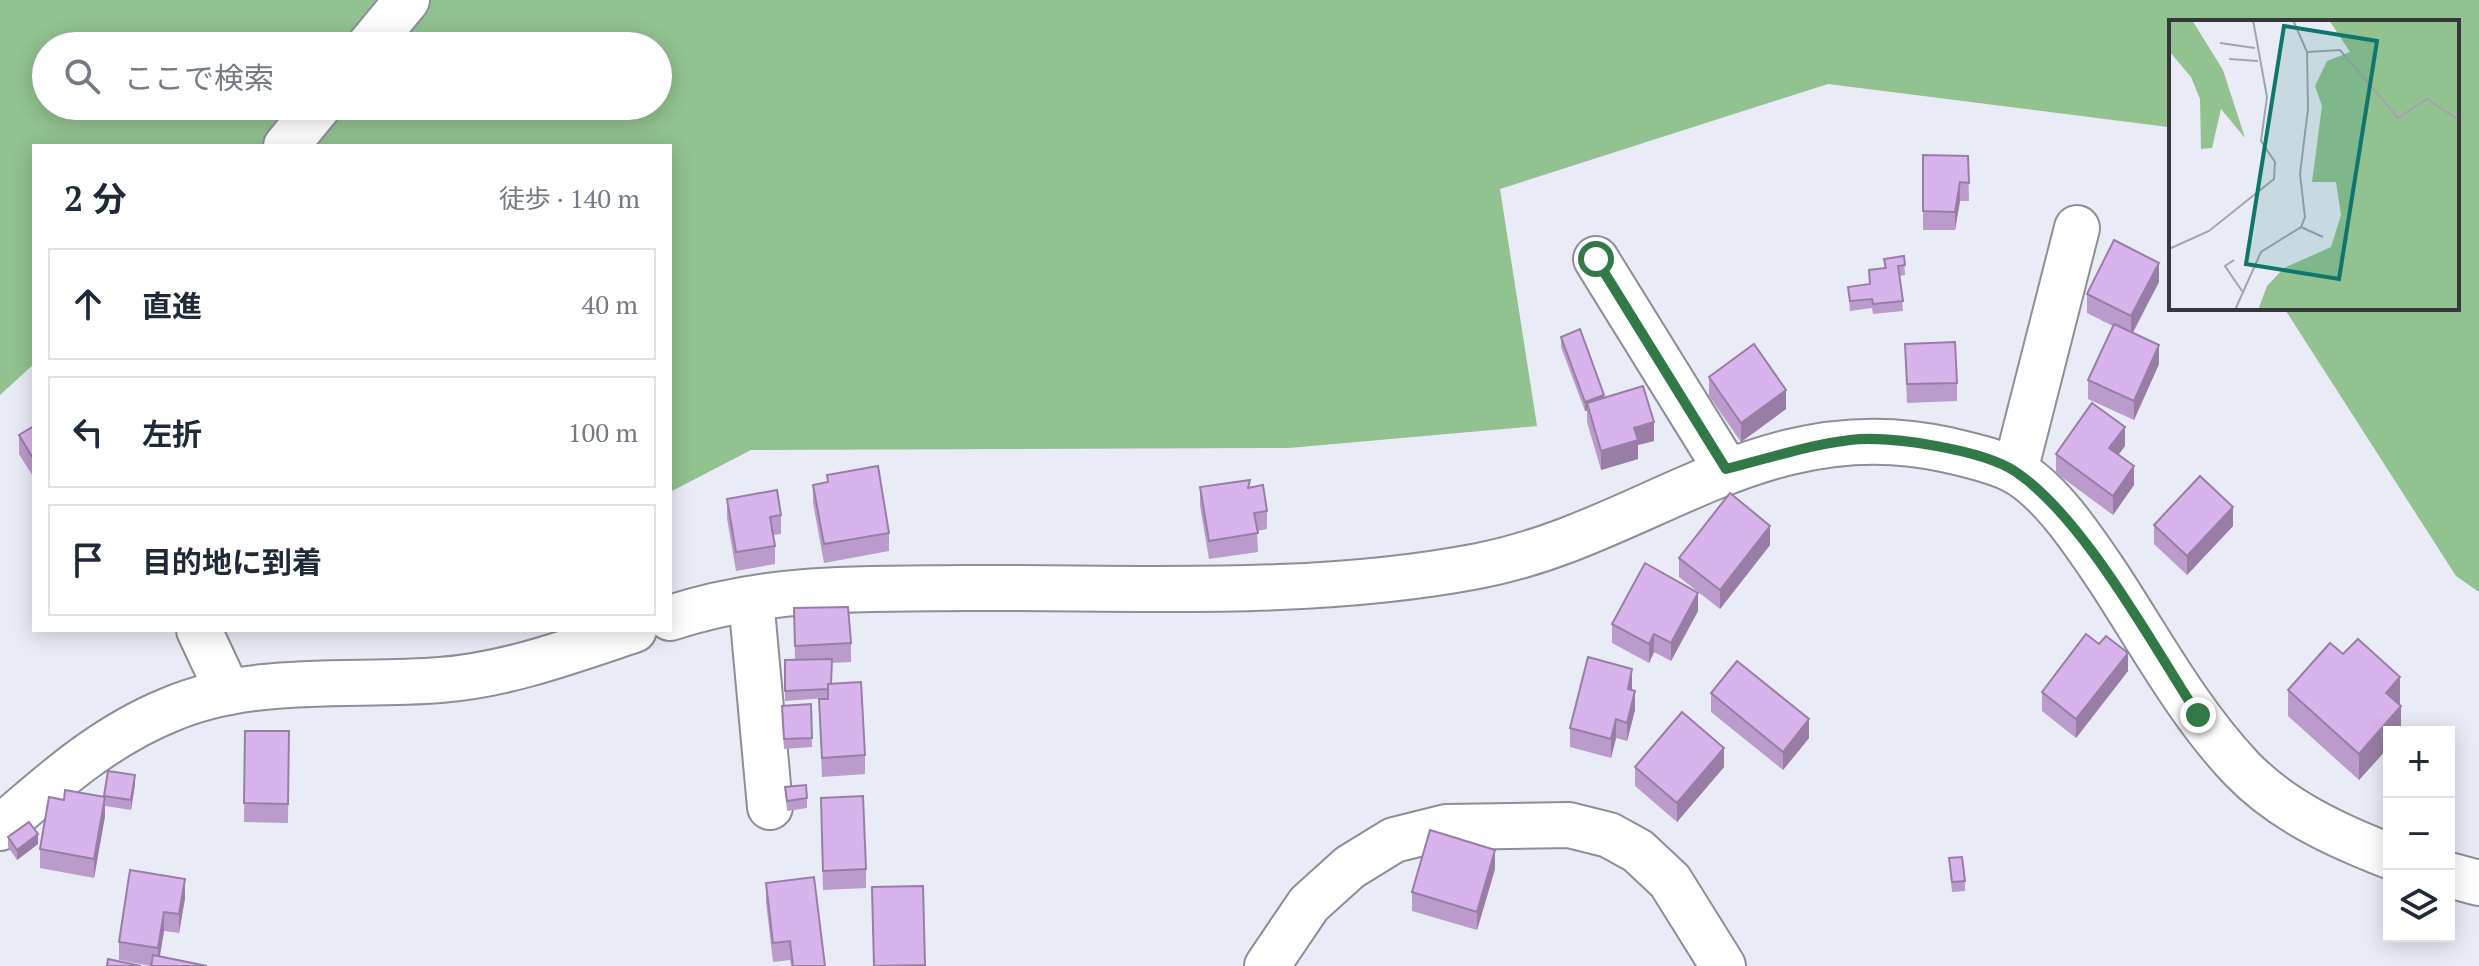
<!DOCTYPE html>
<html lang="ja">
<meta charset="utf-8">
<style>
:root{--surface:#fff;--page:#f2f2f3;--text:#1f2937;--muted:#747a83;--line:#e0e1e3}
body{margin:0;font-family:"PT Serif","Noto Sans JP",serif;background:var(--page);color:var(--text)}
.controls{position:absolute;right:24px;bottom:24px;display:grid;overflow:hidden;border-radius:0px;box-shadow:0 4px 20px #0003}
.controls button{width:72px;height:72px;display:grid;place-items:center;padding:0;border:0;border-bottom:2px solid var(--line);background:var(--surface);color:var(--text);font:40px sans-serif}
.stop{position:absolute;width:24px;height:24px;margin:-18px;border:6px solid #317a48;border-radius:50%;background:#fff}
.stop.end{background:#317a48;border-color:#fff;box-shadow:0 2px 8px #0008}
.list{margin:0;padding:0;list-style:none}
h2{display:flex;justify-content:space-between;align-items:center;height:104px;margin:0;padding:0 32px;font-size:34px}
h2 small{font-size:26px;font-weight:400;color:var(--muted)}
.list li{display:grid;grid-template-columns:52px 1fr auto;gap:24px;align-items:center;box-sizing:border-box;height:112px;margin:0 16px 16px;padding:0 16px;border:2px solid var(--line);border-radius:0px}
.list b{display:block;font-size:30px;white-space:nowrap}
.list em{font-size:26px;font-style:normal;color:var(--muted)}
.icon{flex:none;width:44px;height:44px;fill:none;stroke:currentColor;stroke-width:2;stroke-linecap:round;stroke-linejoin:round}
.map{position:relative;flex:none;width:2479px;height:966px;overflow:hidden}
.search{position:absolute;background:var(--surface);box-shadow:0 4px 20px #0003;left:32px;top:32px;width:640px;height:88px;display:flex;align-items:center;gap:20px;box-sizing:border-box;padding:0 28px;border-radius:44px;color:var(--muted);font-size:30px}
.panel{position:absolute;background:var(--surface);box-shadow:0 4px 20px #0003;left:32px;top:144px;width:640px;height:488px;border-radius:0px}
.map>svg:first-child{display:block}
.forest{fill:#92c290;fill-rule:evenodd}
.lines{fill:none;stroke-linecap:round;stroke-linejoin:round}
.minor-casing{stroke:#8d8f98;stroke-width:48}
.minor{stroke:#fff;stroke-width:44}
.wall{fill:#bb9bcb}
.shaded-wall{fill:#987ea5}
.building{fill:#d9b4ec;stroke:#987ea5;stroke-width:2}
.route{stroke:#317a48;stroke-width:10}
.inset-road{fill:none;stroke:#a1a4ab;stroke-width:2}
.view{fill:#0f766e;fill-opacity:0.15;stroke:#0f766e;stroke-width:4}
.inset-edge{fill:none;stroke:#36373b;stroke-width:4}
</style>
<div class="map">
<svg width="2479" height="966" viewBox="0 0 2479 966">
<rect width="100%" height="100%" fill="#e9ecf6"/>
<path class="forest" d="M0,0h2479v592l-23,-16 -172,-268h173v-286h-286v110l-3,-5 -340,-43 -328,105 37,237 -248,22 -538,2 -81,42v-346h-636v218l-34,31zM46,46h612v60h-612z"/>
<g class="lines">
<defs>
<g id="minor">
<polyline points="369,46 407,0"/>
<polyline points="286,146 319,106"/>
<polyline points="1596,259 1726,469"/>
<polyline points="2015,471 2077,228"/>
<polyline points="751,599 770,807"/>
<path d="M670,618c101,-33 193,-29 297,-30 169,-1 344,10 511,-22 168,-32 284,-158 470,-116 21,5 45,10 65,20 37,19 72,73 95,107 42,64 80,135 133,191 40,42 94,67 148,88"/>
<polyline points="199,630 228,692"/>
<path d="M0,828c53,-46 103,-91 169,-118 83,-36 183,-23 271,-30 67,-5 131,-29 194,-50"/>
<polyline points="2449,875 2479,883"/>
<polyline points="1267,966 1309,904 1350,867 1394,840 1446,827 1569,825 1609,835 1638,851 1670,881 1723,966"/>
</g>
</defs>
<use href="#minor" class="minor-casing"/>
<use href="#minor" class="minor"/>
</g>
<g class="wall">
<polygon points="1923,155 1968,156 1969,201 1960,201 1955,230 1923,230"/>
<polygon points="1904,256 1905,275 1900,276 1903,311 1873,314 1872,308 1850,311 1848,287 1869,284 1869,270 1884,268 1884,259"/>
<polygon points="2159,282 2133,333 2159,364 2134,420 2088,399 2088,380 2113,326 2087,313 2087,294"/>
<polygon points="1561,337 1604,397 1654,441 1638,445 1638,459 1601,470 1587,422 1587,411 1585,411 1561,347"/>
<polygon points="1905,344 1957,383 1957,401 1907,403"/>
<polygon points="1709,377 1786,409 1741,442 1709,396"/>
<polygon points="34,426 34,478 19,454 19,435"/>
<polygon points="2125,446 2118,455 2134,485 2113,515 2056,473 2056,454"/>
<polygon points="827,475 889,533 889,551 824,563 813,503 813,485 827,482"/>
<polygon points="1200,487 1250,487 1267,511 1267,529 1257,531 1258,552 1209,559 1200,506"/>
<polygon points="727,499 781,515 781,534 773,535 775,546 775,564 736,571 727,518"/>
<polygon points="2154,525 2233,526 2187,575 2154,544"/>
<polygon points="1770,545 1720,609 1679,577 1679,558"/>
<polygon points="794,608 851,643 851,662 832,663 831,684 865,755 865,774 822,777 819,699 828,698 785,701 785,660 795,660"/>
<polygon points="1698,611 1671,661 1654,652 1649,663 1612,643 1612,624"/>
<polygon points="2099,644 2128,671 2076,738 2042,711 2042,692"/>
<polygon points="1632,688 1635,710 1627,741 1616,738 1611,758 1570,747 1570,728"/>
<polygon points="2288,690 2400,704 2401,732 2359,780 2288,716"/>
<polygon points="1711,693 1809,738 1783,770 1711,712"/>
<polygon points="811,704 812,747 784,749 782,715"/>
<polygon points="245,731 289,731 288,823 244,822"/>
<polygon points="1635,767 1724,767 1677,822 1635,786"/>
<polygon points="135,784 131,810 105,806 105,816 94,878 40,868 40,849 64,800 104,797"/>
<polygon points="785,787 807,798 807,808 787,811"/>
<polygon points="821,816 866,869 866,888 823,890"/>
<polygon points="8,837 38,844 17,860 8,847"/>
<polygon points="1949,858 1965,881 1965,891 1952,892"/>
<polygon points="1495,869 1477,930 1412,911 1412,892"/>
<polygon points="766,883 825,966 791,966 790,960 773,962 766,902"/>
<polygon points="185,898 179,933 164,931 160,956 151,966 119,960 119,942"/>
</g>
<g class="shaded-wall">
<polygon points="1960,182 1960,201 1955,230 1955,212"/>
<polygon points="2159,263 2159,282 2131,335 2131,316"/>
<polygon points="2159,345 2159,364 2134,420 2134,401"/>
<polygon points="1786,390 1786,409 1741,442 1741,423"/>
<polygon points="1604,395 1604,405 1587,403 1587,411 1585,411 1585,402"/>
<polygon points="1654,422 1654,441 1638,445 1638,459 1601,470 1601,451 1634,428"/>
<polygon points="2125,427 2125,446 2109,467 2109,448"/>
<polygon points="2134,466 2134,485 2113,515 2113,496"/>
<polygon points="2233,507 2233,526 2187,575 2187,556"/>
<polygon points="1770,526 1770,545 1720,609 1720,590"/>
<polygon points="1698,593 1698,611 1671,661 1671,643"/>
<polygon points="1654,634 1654,652 1649,663 1649,644"/>
<polygon points="2128,653 2128,671 2076,738 2076,719"/>
<polygon points="1632,669 1632,688 1628,708 1628,689"/>
<polygon points="2400,677 2400,704 2386,719 2386,693"/>
<polygon points="1635,691 1635,710 1627,741 1627,723"/>
<polygon points="2401,706 2401,732 2389,732 2389,747 2359,780 2359,754"/>
<polygon points="1616,719 1616,738 1611,758 1611,739"/>
<polygon points="1809,719 1809,738 1783,770 1783,752"/>
<polygon points="1724,748 1724,767 1677,822 1677,803"/>
<polygon points="135,775 135,784 131,810 131,800"/>
<polygon points="105,797 105,816 94,878 94,859"/>
<polygon points="38,834 38,844 17,860 17,850"/>
<polygon points="1495,850 1495,869 1477,930 1477,912"/>
<polygon points="185,879 185,898 179,933 179,914"/>
<polygon points="164,912 164,931 158,966 158,948"/>
</g>
<g class="building">
<polygon points="1923,155 1968,156 1969,183 1960,182 1955,212 1923,211"/>
<polygon points="2114,240 2159,263 2131,316 2087,294"/>
<polygon points="1904,256 1905,265 1898,266 1903,301 1873,304 1872,299 1850,301 1848,287 1870,284 1869,270 1886,268 1884,259"/>
<polygon points="2114,324 2159,345 2134,401 2088,380"/>
<polygon points="1580,329 1604,395 1585,402 1561,337"/>
<polygon points="1955,342 1957,383 1907,384 1905,344"/>
<polygon points="1754,344 1786,390 1741,423 1709,377"/>
<polygon points="1643,386 1654,422 1634,428 1638,440 1601,451 1587,403"/>
<polygon points="2092,403 2125,427 2109,448 2134,466 2113,496 2056,454"/>
<polygon points="34,426 34,460 19,435"/>
<polygon points="878,466 889,533 824,544 813,485 828,482 827,475"/>
<polygon points="2200,476 2233,507 2187,556 2154,525"/>
<polygon points="1250,480 1248,488 1263,485 1267,511 1254,513 1258,533 1209,541 1200,487"/>
<polygon points="777,490 781,515 770,517 775,546 736,552 727,499"/>
<polygon points="1730,493 1770,526 1720,590 1679,558"/>
<polygon points="1645,563 1698,593 1671,643 1654,634 1649,644 1612,624"/>
<polygon points="848,607 851,643 795,646 794,608"/>
<polygon points="2086,634 2099,644 2106,636 2128,653 2076,719 2042,692"/>
<polygon points="2358,639 2400,677 2386,693 2401,706 2359,754 2288,690 2330,643 2343,654"/>
<polygon points="1588,657 1632,669 1628,689 1635,691 1627,723 1616,719 1611,739 1570,728"/>
<polygon points="832,659 831,684 828,684 828,689 785,691 785,660"/>
<polygon points="1737,661 1809,719 1783,752 1711,693"/>
<polygon points="861,682 865,755 822,758 819,699 828,699 828,684"/>
<polygon points="811,704 812,738 784,739 782,706"/>
<polygon points="1682,712 1724,748 1677,803 1635,767"/>
<polygon points="245,731 289,731 288,804 244,803"/>
<polygon points="108,771 135,775 131,800 104,796"/>
<polygon points="806,785 807,798 787,801 785,787"/>
<polygon points="65,790 105,797 94,859 40,849 49,797 64,800"/>
<polygon points="863,796 866,869 823,871 821,798"/>
<polygon points="29,822 38,834 17,850 8,837"/>
<polygon points="1430,830 1495,850 1477,912 1412,892"/>
<polygon points="1962,857 1965,881 1952,882 1949,858"/>
<polygon points="130,870 185,879 179,914 164,912 158,948 119,942"/>
<polygon points="814,877 825,966 793,966 790,941 773,943 766,883"/>
<polygon points="923,886 925,965 874,966 872,887"/>
<polygon points="153,955 207,966 151,966"/>
<polygon points="108,959 141,966 107,966"/>
</g>
<g class="lines">
<path class="route" d="M1596,259l130,210c40,-10 82,-24 124,-29 39,-5 134,10 166,32 68,46 136,172 182,243"/>
</g>
<g transform="translate(2169 20)">
<rect width="290" height="290" fill="#e9ecf6"/>
<path d="M0,0h23l31,50 22,68 -24,-29 -9,39 -11,1 -1,-50 -9,-22 -22,-26zM160,0h130v290h-201l9,-24 17,-18 47,-21 10,-32 -5,-33h-24l10,-76 -7,-20 12,-25 23,-9z" fill="#92c290"/>
<path class="inset-road" d="M51,23l35,5M138,32l33,-2 58,68 29,-19 32,21M60,39l29,2M132,207l22,10M0,229l40,-18 65,-52 1,-17 -14,-21 6,-44 -14,-77M65,240l-9,6 17,25M66,290l26,-58 40,-25 4,-10 -5,-43 8,-65 -1,-57 -14,-32"/>
<path class="view" d="M115,6l93,15 -38,238 -93,-15z"/>
<rect width="290" height="290" class="inset-edge"/>
</g>
</svg>
<div class="controls">
<button>+</button>
<button>−</button>
<button><svg class="icon" aria-label="layers" viewBox="0 0 24 24"><path d="M12 4l9 5-9 5-9-5zM3 14l9 5 9-5"/></svg></button>
</div>
<div class="stop" style="left:1596px;top:259px"></div>
<div class="stop end" style="left:2198px;top:715px"></div>
<div class="search"><svg class="icon" aria-label="search" viewBox="0 0 24 24"><circle cx="10" cy="10" r="6"/><path d="M15 15l6 6"/></svg>ここで検索</div>
<section class="panel">
<h2>2 分<small>徒歩 · 140 m</small></h2>
<ul class="list">
<li><svg class="icon" aria-label="ahead" viewBox="0 0 24 24"><path d="M12 20V5M6 11l6-6 6 6"/></svg><div><b>直進</b></div><em>40 m</em></li>
<li><svg class="icon" aria-label="left" viewBox="0 0 24 24"><path d="M17 20v-9H6M10 6l-5 5 5 5"/></svg><div><b>左折</b></div><em>100 m</em></li>
<li><svg class="icon" aria-label="arrive" viewBox="0 0 24 24"><path d="M6 21V4h12l-3 4 3 4H6"/></svg><div><b>目的地に到着</b></div></li>
</ul>
</section>
</div>
